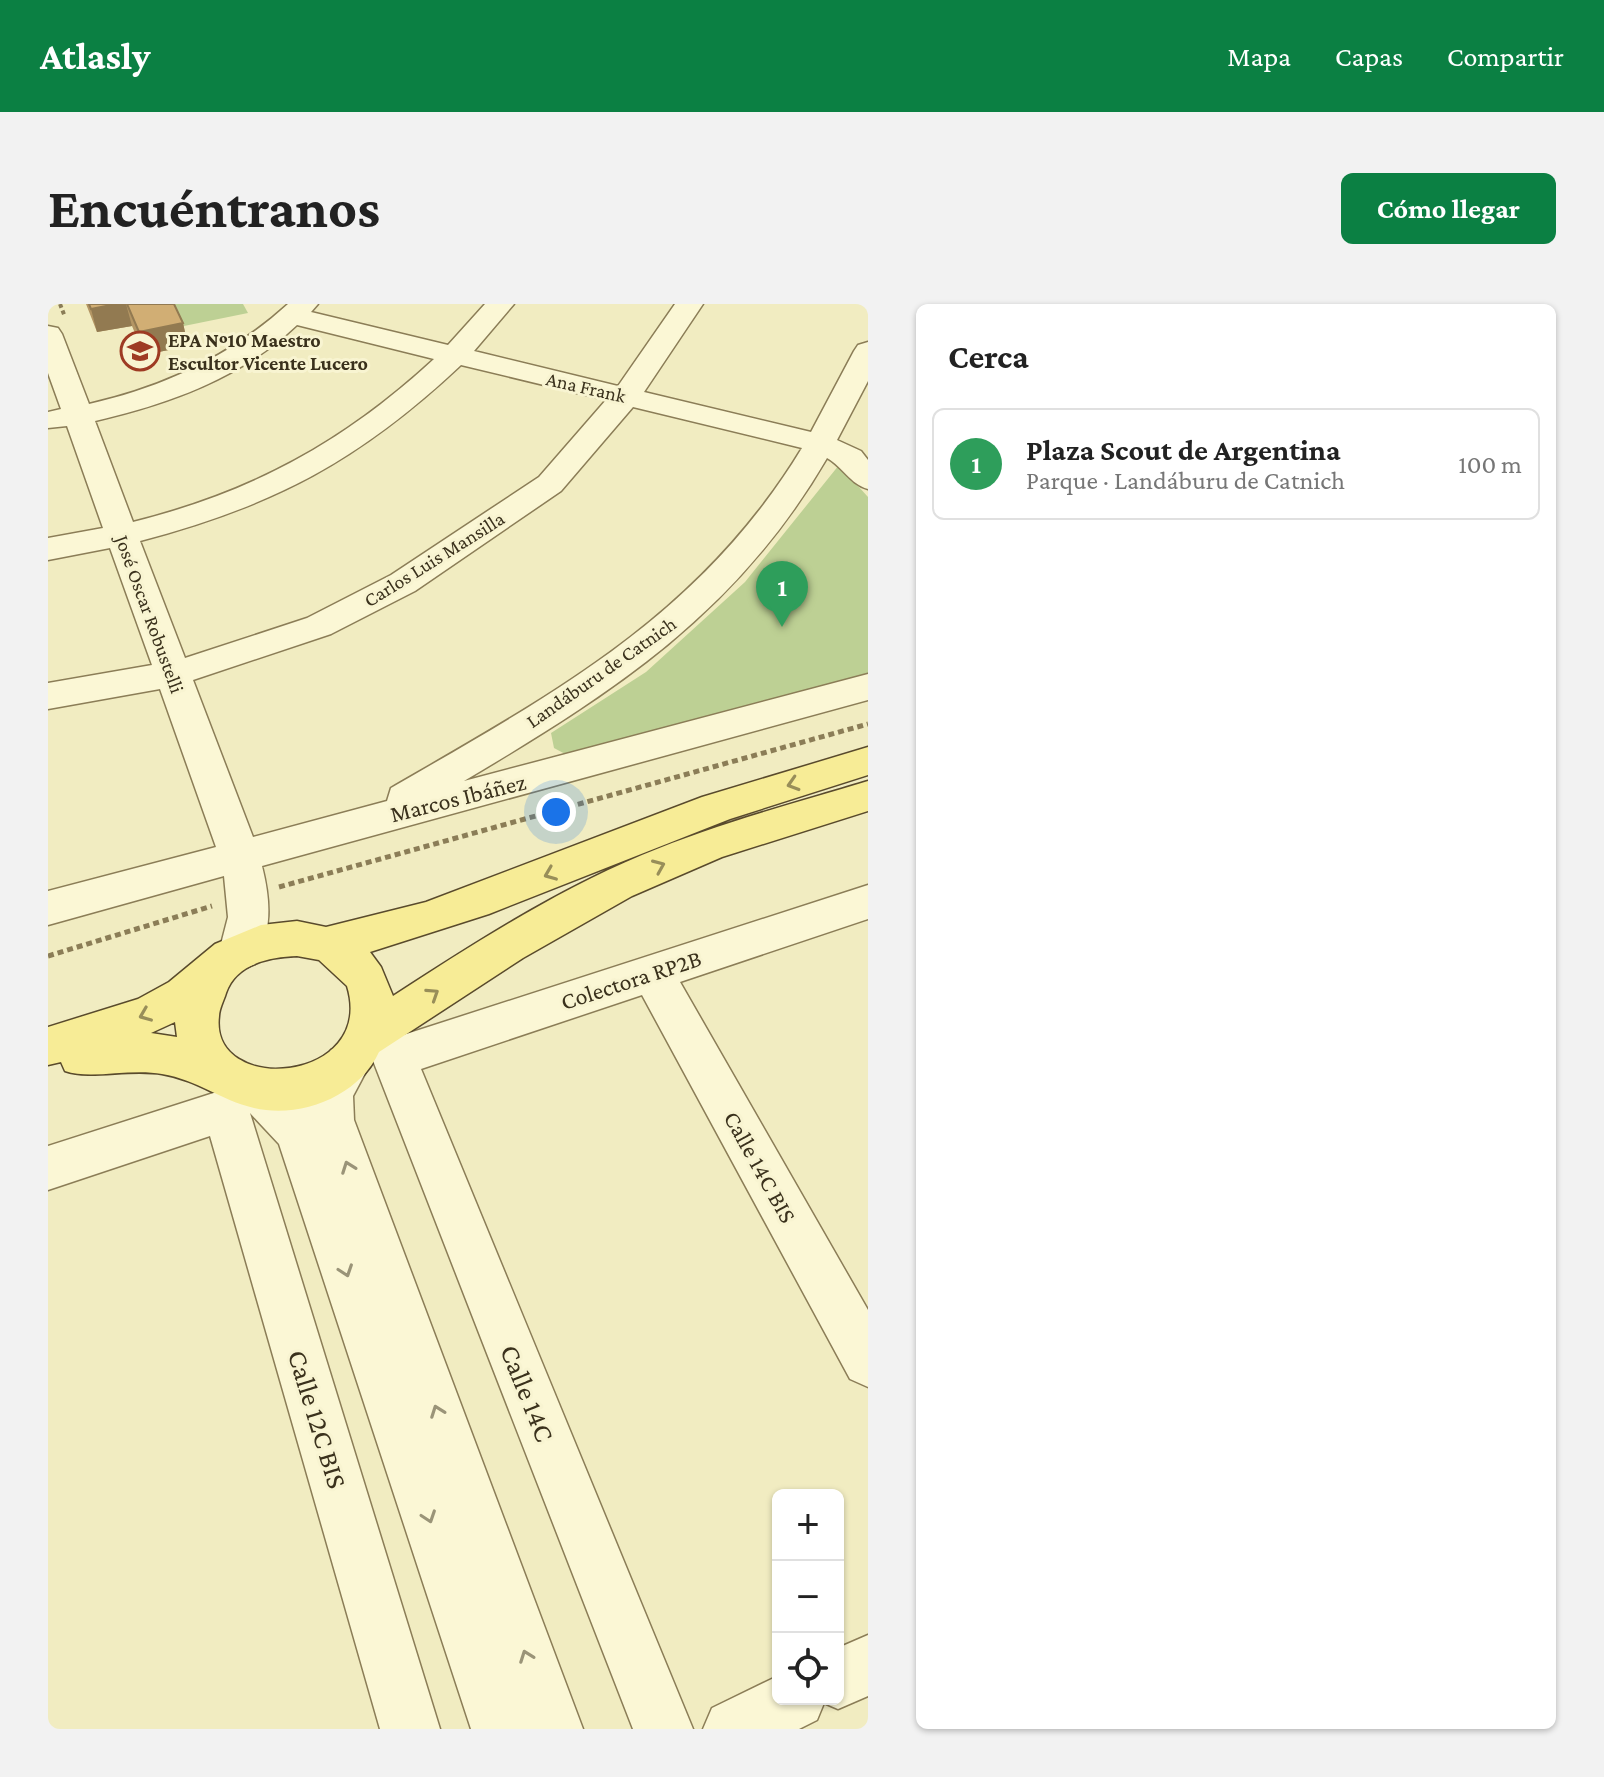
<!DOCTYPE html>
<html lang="es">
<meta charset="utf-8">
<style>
:root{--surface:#fff;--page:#f2f2f2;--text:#222;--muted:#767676;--line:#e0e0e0;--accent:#0b8043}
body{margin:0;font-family:"Crimson Pro",serif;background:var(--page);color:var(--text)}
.controls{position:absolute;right:24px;bottom:24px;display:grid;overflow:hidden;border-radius:12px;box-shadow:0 2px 6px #0004}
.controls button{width:72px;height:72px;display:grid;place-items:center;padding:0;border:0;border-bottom:2px solid var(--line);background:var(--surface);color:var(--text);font:40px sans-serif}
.you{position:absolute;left:508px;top:508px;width:28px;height:28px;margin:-20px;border:6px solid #fff;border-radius:50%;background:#1a73e8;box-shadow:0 0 0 12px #1a73e833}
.badge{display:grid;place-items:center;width:52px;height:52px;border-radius:50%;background:var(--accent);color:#fff;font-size:26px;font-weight:700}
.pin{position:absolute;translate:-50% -66px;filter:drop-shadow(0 2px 4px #0008)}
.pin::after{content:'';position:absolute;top:42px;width:28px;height:24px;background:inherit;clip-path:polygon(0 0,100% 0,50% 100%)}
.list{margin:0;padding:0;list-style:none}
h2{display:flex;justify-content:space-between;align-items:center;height:104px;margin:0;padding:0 32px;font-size:34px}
h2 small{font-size:26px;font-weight:400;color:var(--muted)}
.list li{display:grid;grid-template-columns:52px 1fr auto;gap:24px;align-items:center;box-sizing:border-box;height:112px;margin:0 16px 16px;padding:0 16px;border:2px solid var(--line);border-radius:12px}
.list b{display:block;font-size:30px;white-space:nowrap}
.list p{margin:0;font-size:26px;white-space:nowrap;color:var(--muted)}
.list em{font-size:26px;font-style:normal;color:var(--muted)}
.icon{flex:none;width:44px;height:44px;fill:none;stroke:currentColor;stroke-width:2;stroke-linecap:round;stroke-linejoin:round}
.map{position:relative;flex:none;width:820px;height:1425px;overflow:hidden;border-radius:12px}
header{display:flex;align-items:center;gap:48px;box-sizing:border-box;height:112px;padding:0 40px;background:var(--accent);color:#fff}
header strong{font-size:38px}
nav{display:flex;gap:44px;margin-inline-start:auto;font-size:28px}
.intro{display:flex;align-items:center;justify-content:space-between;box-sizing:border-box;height:192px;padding:0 48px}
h1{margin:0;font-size:56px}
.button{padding:20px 36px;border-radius:12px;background:var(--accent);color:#fff;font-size:28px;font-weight:700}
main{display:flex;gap:48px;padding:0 48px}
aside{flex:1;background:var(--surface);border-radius:12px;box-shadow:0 2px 6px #0004}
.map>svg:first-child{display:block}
.green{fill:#bdd094}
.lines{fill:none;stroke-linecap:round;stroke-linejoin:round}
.minor-casing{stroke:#8b7d57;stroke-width:3}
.major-casing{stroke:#594a2c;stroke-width:3}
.path-far1{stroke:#8b7d57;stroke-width:4;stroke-dasharray:4 3;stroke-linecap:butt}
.path{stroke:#8b7d57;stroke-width:5;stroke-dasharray:6 4;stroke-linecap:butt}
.minor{fill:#fbf7d5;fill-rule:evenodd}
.major{fill:#f7ec96;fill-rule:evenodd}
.wall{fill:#b49664}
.shaded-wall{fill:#927a51}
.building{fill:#d1ae74;stroke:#927a51;stroke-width:2}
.oneway{stroke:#988e59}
.oneway2{stroke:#9a9478}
.labels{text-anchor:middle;stroke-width:6;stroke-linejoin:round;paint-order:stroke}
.far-poi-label{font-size:20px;font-weight:bold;fill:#3a311c;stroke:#f8f4d1;text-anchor:start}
.far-street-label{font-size:20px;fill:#3a311c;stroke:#f8f4d1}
.street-label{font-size:24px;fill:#3a311c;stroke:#f8f4d1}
.near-street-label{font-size:28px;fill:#3a311c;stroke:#f8f4d1}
</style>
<header>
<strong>Atlasly</strong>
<nav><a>Mapa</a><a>Capas</a><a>Compartir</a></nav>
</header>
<div class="intro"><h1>Encuéntranos</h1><a class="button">Cómo llegar</a></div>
<main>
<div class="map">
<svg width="820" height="1425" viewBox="0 0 820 1425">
<rect width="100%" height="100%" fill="#f1ecc1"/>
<g class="green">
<polygon points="120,0 195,0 200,9 131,23"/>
<polygon points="791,161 820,193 820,369 519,451 506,444 503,429 598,368 697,278"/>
</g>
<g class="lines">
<defs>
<g id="minor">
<path d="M240,0h30l-7,8 137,33 37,-41h29l-40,47 144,35 57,-82h28l-59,88 167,40 43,-81 4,-6 10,-3v39l-31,59 24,11 7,9v29c-18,-5 -25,-22 -41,-31 -90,155 -213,234 -363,323l404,-107v26l-606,166c9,36 10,65 -7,98l-15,6 -15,-6 -6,-12 9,-35 -4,-41 -176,49v-34l168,-44 -56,-158 -112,20v-26l104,-18 -42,-117 -62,12v-22l55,-10 -36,-102 -19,2v-16l13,-3 -13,-36v-47l10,2 4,6 27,70c75,-17 142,-48 199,-100zM249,21l137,34c-90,83 -181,133 -301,163l-38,-101c74,-17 146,-43 202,-96zM413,61l145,35 -67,77 -148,98 -84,43 -122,40 -45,-117c134,-35 220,-81 321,-176zM585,103l169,41c-101,167 -247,245 -411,340l-4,13 -134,36 -60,-157 138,-46 84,-43 146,-100z"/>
<polygon points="820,581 820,615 632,678 820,1006 820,1083 802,1075 594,691 373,765 645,1425 585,1425 324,754 330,740 346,734"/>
<polygon points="299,740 315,746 322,760 305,792 306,816 535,1425 423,1425 231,840 202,809 392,1425 332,1425 162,832 0,886 0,842 175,786 181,770 197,764 239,783 259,803 259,790 283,746"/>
<polygon points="820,1331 820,1392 790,1405 776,1399 769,1416 751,1425 655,1425 664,1404 730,1372 730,1395 790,1395 790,1344"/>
</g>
<path id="major" d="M820,443v28l-138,44 -241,95 -119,38 11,15 12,29c80,-52 161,-104 249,-141 73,-31 150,-51 226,-74v30l-146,46 -90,39 -109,62 -144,94c-20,44 -78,67 -125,56 -34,-8 -56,-28 -92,-34 -32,-6 -71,6 -97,-3l-4,-9 -13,3v-38l90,-28 31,-17 46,-38 46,-19 36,-4 29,6 100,-25 276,-105zM249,652l22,4 28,26c30,97 -138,111 -128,30 0,-7 5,-16 7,-23 10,-29 43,-36 71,-37zM127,718l2,15 -26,-4z"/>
</defs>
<use href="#minor" class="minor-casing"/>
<use href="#major" class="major-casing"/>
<polyline class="path-far1" points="12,0 17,13"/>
<g class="path">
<polyline points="231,583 820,420"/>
<polyline points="0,652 164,602"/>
</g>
<use href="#minor" class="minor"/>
<use href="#major" class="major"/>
</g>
<polygon class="wall" points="38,0 126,0 135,19 140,42 96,51 84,22 49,28"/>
<g class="shaded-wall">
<polygon points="68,0 78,0 84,22 49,28 43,5"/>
<polygon points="135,19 140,42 96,51 91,28"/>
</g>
<g class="building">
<polygon points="41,0 68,0 43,5"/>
<polygon points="79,0 126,0 135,19 91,28"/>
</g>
<defs><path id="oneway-chevron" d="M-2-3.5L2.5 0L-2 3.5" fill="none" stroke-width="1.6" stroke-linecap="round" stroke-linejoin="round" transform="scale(2)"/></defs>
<g class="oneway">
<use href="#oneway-chevron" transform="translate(745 480) rotate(163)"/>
<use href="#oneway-chevron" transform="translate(611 562) rotate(-23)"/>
<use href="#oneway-chevron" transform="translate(502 570) rotate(158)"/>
<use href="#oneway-chevron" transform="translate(385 690) rotate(-33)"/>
<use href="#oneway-chevron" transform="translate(97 711) rotate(158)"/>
</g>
<g class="oneway2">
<use href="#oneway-chevron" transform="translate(300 863) rotate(-110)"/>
<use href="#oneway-chevron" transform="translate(298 967) rotate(71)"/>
<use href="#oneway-chevron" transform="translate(389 1107) rotate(-110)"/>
<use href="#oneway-chevron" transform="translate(381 1213) rotate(71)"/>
<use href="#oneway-chevron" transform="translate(478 1352) rotate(-110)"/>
</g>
<defs>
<symbol id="school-ring" viewBox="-11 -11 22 22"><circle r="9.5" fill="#f8f4d1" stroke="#9e3b23" stroke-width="1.5"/><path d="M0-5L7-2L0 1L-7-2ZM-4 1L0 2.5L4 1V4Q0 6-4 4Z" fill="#9e3b23"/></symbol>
</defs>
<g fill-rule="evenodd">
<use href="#school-ring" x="70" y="25" width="44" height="44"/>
</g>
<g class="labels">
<g class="far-poi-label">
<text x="120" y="43">EPA Nº10 Maestro<tspan x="120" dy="23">Escultor Vicente Lucero</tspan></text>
</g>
<g class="far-street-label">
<text transform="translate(538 83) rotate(13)" y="7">Ana Frank</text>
<text transform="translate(386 255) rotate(-32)" y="7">Carlos Luis Mansilla</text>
<text transform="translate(102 310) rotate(70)" y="7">José Oscar Robustelli</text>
<text transform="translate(553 368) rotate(-35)" y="7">Landáburu de Catnich</text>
</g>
<g class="street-label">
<text transform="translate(410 494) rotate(-14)" y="8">Marcos Ibáñez</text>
<text transform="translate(583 676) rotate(-18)" y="8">Colectora RP2B</text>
<text transform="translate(712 863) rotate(61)" y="8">Calle 14C BIS</text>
</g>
<g class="near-street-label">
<text transform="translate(480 1089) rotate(68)" y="10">Calle 14C</text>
<text transform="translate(270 1115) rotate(73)" y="10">Calle 12C BIS</text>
</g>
</g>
</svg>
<div class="controls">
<button>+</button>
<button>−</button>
<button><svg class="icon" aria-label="locate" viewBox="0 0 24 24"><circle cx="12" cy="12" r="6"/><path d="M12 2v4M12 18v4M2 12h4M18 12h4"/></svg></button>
</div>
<div class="you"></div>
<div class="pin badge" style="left:734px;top:323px;background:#2e9e5b">1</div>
</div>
<aside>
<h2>Cerca<small></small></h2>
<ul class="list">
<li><span class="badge" style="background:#2e9e5b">1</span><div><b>Plaza Scout de Argentina</b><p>Parque · Landáburu de Catnich</p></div><em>100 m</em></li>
</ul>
</aside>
</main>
